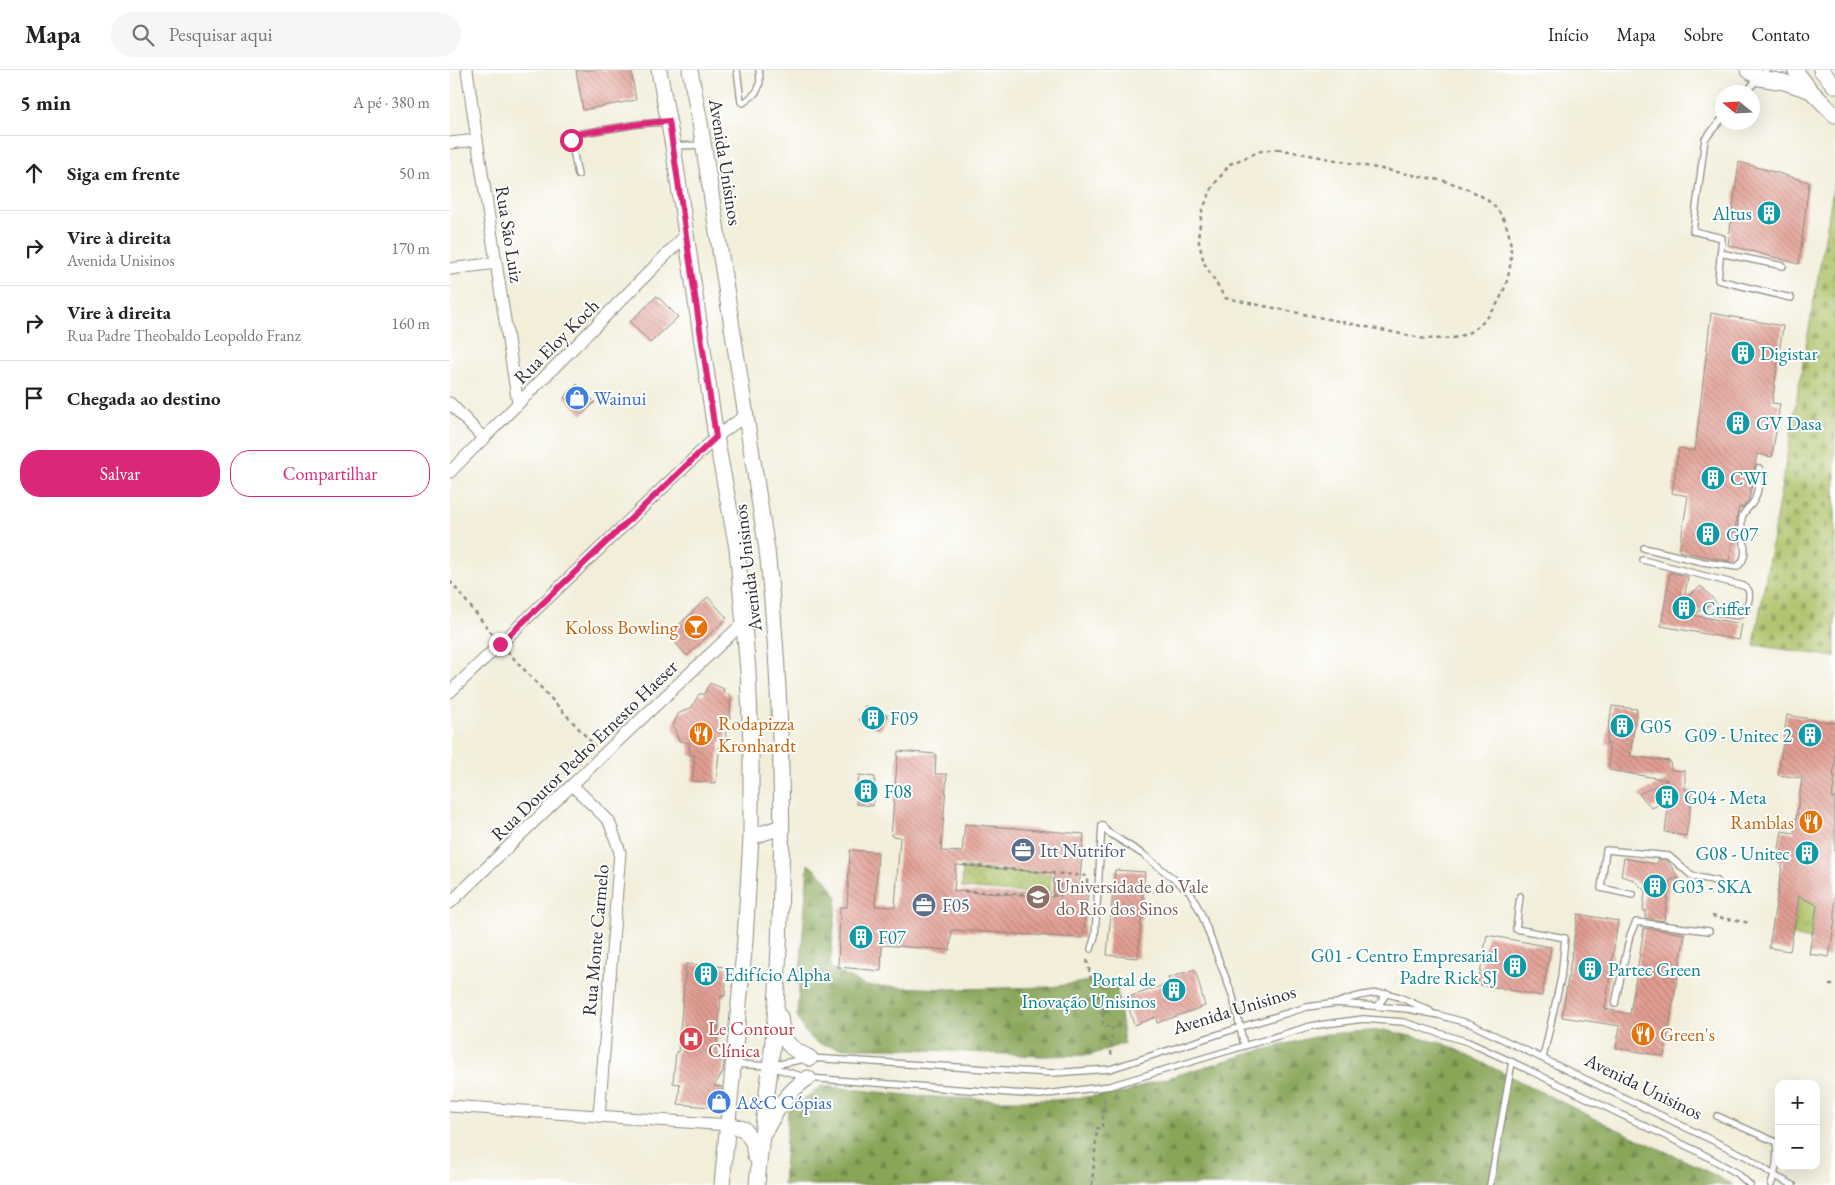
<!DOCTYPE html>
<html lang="pt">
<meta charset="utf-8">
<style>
:root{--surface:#fff;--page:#f6f6f6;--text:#202124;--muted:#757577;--line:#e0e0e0;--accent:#db2777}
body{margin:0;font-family:"EB Garamond",serif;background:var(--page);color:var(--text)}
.controls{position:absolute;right:15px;bottom:15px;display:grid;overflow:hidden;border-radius:10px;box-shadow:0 5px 20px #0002}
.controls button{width:45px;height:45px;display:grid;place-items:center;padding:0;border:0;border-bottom:1px solid var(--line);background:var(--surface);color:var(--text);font:25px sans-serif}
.compass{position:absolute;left:1265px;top:15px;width:45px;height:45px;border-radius:50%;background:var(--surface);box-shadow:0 5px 20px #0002;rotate:288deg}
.stop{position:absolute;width:15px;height:15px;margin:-11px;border:4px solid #db2777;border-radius:50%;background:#fff}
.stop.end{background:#db2777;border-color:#fff;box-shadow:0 1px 5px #0008}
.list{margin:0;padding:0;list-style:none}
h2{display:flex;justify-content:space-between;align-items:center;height:65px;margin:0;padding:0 20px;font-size:21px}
h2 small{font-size:16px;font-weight:400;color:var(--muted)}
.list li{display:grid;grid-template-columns:32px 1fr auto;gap:15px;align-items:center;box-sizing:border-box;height:75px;padding:0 20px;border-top:1px solid var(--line)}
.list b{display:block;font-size:19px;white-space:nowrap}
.list p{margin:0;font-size:16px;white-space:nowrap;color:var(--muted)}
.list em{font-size:16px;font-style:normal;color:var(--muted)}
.actions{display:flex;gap:10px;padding:15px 20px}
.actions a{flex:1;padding:11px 0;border:1px solid var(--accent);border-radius:20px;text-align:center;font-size:18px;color:var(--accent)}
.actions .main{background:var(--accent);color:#fff}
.icon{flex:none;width:28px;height:28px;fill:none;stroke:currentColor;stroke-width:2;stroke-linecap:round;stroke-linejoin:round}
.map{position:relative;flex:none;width:1385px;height:1115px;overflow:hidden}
header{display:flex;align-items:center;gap:30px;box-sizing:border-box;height:70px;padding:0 25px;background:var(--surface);border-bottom:1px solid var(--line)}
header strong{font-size:24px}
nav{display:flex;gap:28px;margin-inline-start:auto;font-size:18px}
.search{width:350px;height:45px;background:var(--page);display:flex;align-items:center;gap:12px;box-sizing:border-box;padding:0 18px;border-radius:28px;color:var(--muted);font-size:19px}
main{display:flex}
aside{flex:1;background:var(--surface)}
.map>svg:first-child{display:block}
.grass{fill:url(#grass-tufts);stroke:#6b7547}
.forest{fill:url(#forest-firs);stroke:#5a6842}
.cemetery{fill:url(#cemetery-stones);stroke:#6b7547}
.garden{fill:url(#garden-dots);stroke:#6b7547}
.building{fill:url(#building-back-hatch);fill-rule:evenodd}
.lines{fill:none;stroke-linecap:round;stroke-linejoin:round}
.lane-casing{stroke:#8e8c82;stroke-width:8}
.street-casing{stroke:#8e8c82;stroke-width:13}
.secondary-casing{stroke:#8e8c82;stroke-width:17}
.path{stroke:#8e8c82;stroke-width:2.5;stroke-dasharray:4 4;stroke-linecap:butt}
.lane{stroke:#fff;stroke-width:5.5}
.street{stroke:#fff;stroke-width:11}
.secondary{stroke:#fff;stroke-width:15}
.route{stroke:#db2777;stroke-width:6}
.labels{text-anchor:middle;stroke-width:4;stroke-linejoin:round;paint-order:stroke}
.street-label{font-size:19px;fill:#2b2b2b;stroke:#fff}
.culture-label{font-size:19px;fill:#0d838f;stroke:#fff;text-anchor:start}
.shop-label{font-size:19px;fill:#366cbe;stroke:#fff;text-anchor:start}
.food-label{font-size:19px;fill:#c56008;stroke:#fff;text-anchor:end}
.service-label{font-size:19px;fill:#4e5e75;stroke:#fff;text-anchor:start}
.education-label{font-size:19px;fill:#785e54;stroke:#fff;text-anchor:start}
.health-label{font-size:19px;fill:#be3a42;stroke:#fff;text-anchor:start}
</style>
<header>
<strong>Mapa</strong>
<div class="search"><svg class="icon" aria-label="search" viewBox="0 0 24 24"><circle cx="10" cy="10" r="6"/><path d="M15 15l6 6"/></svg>Pesquisar aqui</div>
<nav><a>Início</a><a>Mapa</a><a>Sobre</a><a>Contato</a></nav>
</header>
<main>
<aside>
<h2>5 min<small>A pé · 380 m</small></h2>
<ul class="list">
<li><svg class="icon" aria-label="ahead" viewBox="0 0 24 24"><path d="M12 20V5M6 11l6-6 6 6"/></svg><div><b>Siga em frente</b></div><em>50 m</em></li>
<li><svg class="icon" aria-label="right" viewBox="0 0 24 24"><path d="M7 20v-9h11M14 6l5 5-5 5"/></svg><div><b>Vire à direita</b><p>Avenida Unisinos</p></div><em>170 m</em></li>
<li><svg class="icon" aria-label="right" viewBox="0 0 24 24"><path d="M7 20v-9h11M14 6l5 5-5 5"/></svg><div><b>Vire à direita</b><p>Rua Padre Theobaldo Leopoldo Franz</p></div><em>160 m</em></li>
<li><svg class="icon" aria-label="arrive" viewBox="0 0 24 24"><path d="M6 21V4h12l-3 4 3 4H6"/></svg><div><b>Chegada ao destino</b></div></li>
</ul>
<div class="actions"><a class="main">Salvar</a><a>Compartilhar</a></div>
</aside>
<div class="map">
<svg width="1385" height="1115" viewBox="0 0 1385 1115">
<defs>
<pattern id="grass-tufts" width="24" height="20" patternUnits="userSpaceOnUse" patternTransform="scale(1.25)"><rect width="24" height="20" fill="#abbf63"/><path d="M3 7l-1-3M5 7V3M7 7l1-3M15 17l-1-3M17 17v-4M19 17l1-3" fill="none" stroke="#8b9b52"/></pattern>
<pattern id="forest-firs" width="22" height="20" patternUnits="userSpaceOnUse" patternTransform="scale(1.25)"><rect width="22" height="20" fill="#88a659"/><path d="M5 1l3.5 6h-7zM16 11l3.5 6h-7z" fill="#6f874a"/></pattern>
<pattern id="cemetery-stones" width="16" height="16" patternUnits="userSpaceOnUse" patternTransform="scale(1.25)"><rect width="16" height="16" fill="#abbf63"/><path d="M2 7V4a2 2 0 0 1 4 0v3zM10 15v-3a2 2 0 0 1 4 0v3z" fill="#8b9b52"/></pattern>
<pattern id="garden-dots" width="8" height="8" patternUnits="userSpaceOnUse" patternTransform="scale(1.25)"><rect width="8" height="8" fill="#abbf63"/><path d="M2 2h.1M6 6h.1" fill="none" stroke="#8b9b52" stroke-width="1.8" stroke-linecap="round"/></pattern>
<pattern id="building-back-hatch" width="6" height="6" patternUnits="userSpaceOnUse" patternTransform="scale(1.25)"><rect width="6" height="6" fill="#e29e93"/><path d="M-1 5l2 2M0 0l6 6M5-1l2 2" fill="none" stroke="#b78178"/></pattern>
</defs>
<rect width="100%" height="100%" fill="#fff"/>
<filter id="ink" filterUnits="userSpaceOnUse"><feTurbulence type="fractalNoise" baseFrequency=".02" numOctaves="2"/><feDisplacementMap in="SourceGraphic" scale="10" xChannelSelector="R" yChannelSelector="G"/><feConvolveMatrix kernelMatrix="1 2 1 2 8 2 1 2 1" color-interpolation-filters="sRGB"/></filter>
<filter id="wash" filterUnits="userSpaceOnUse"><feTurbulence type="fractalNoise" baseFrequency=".0096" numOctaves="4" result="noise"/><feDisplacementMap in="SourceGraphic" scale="20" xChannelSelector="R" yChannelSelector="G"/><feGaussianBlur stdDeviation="1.12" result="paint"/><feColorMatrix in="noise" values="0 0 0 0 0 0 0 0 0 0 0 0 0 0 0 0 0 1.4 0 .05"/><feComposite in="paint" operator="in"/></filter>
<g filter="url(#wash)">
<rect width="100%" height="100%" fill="#f2eeda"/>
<polygon class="grass" points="1350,821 1354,822 1354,829 1358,831 1369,824 1361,870 1343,866"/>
<g class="forest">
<polygon points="358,794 375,808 387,827 380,897 415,916 501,919 601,917 639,911 666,912 674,973 641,985 590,986 442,978 389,978 367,973 355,962 347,946"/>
<polygon points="934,960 995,974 1160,1056 1247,1096 1283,1115 333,1115 338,1041 372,1016 466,1026 550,1030 605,1030 676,1023 694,1015 808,981 876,964"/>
</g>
<polygon class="cemetery" points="1385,109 1385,587 1304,575"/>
<polygon class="garden" points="513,798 601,804 600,825 512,818"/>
<g id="blocks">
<g class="building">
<polygon points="126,0 181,0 186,30 133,40"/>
<polygon points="1289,92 1359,112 1349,194 1278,175"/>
<polygon points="207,226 228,247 200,273 180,252"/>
<polygon points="1261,243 1333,256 1322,333 1330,334 1322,387 1307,384 1299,430 1292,438 1289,437 1279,491 1229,481 1238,426 1222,423 1229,378 1245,381"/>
<polygon points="127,314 145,332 132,345 114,327"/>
<polygon points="1220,502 1238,507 1234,529 1251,516 1266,532 1242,545 1292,554 1289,570 1211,556"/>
<polygon points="258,527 277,548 237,586 218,565"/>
<polygon points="260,613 274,619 273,623 281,625 280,649 275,648 276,672 270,672 266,713 242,711 245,686 240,685 239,673 229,671 223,656 228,644 242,637 249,624 254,624"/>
<polygon points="415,636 437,645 431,660 409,650"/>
<polygon points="1162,636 1187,639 1180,686 1220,691 1221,700 1235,701 1235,720 1243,721 1236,766 1215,762 1219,730 1202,738 1189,724 1218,710 1159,700 1159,674 1156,674"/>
<polygon points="1337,645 1385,653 1385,694 1383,706 1385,707 1382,728 1385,728 1385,850 1379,887 1359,884 1367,835 1349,826 1340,881 1319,878 1333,790 1327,790 1332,761 1344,763 1352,708 1328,705"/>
<path d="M448,681l38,3 -1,20h12l-6,77 21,1 3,-28 119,10 -5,56 9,1 -5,47 -131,-8 -2,20 -68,-5 -1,26 -43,-4 2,-60h7l3,-57 28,2 -3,54 20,1 5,-70 -9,-1zM506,795l98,8 -1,24 -99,-6z"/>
<polygon points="409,705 425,707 423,736 406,734"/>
<polygon points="1174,788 1205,794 1209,790 1217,790 1229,808 1220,810 1214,851 1195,848 1196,841 1193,841 1195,821 1184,810 1171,806"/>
<polygon points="665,800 695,802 688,888 657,885"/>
<polygon points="1128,844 1168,851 1155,939 1180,944 1194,858 1235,864 1214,986 1166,978 1170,956 1112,947"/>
<polygon points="1037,865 1101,877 1092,926 1028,914"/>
<polygon points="236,894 277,897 275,926 271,926 266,985 271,985 274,991 273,1002 264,1016 272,1017 270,1038 228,1034 230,1014 223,1013 226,982 228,982"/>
<polygon points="745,899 755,936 707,953 706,947 684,955 676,928 720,913 718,908"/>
</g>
</g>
</g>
<g filter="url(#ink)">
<use href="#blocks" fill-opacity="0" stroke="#8e8c82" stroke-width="1"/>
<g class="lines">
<defs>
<g id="lane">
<path d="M287,0l4,32 2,1c15,-10 19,-15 16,-33"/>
<polyline points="1296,22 1316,0"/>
<polyline points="1272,49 1255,69 1243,161 1272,168 1268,210 1341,228"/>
<polyline points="225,76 253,75"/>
<polyline points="128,105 121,70 123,66 127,64 189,54 217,52"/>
<polyline points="1270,183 1333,196"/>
<path d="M1194,478l59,14 34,5c16,-12 2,-33 5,-49 1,-7 10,-12 13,-19 4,-9 4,-20 4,-31"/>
<path d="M1193,490l101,26c3,2 5,3 5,6 1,6 -2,21 -9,23 -6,2 -18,-2 -25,-3"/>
<polyline points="652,755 656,761 694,785 740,822 751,843 783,927 794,975"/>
<polyline points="1183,825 1151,818 1156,780 1219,786 1242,806 1267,811"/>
<polyline points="1070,826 1066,859 1115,868 1111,908 1093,988"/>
<polyline points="641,879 645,866 652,755"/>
<path d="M889,932c43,-15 51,-10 91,9"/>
<polyline points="1165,934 1180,865 1186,852 1259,861"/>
<polyline points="928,936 937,923"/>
<polyline points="284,994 319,996 360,988 602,1003 660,999 791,957 857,937 887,933 958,939 989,945 1021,954 1297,1087 1325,1106 1343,1115"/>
<polyline points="321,997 358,1008 589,1025 660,1016 861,956 913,949 953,952 1018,972 1062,992 1249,1082 1287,1103 1300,1115"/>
<path d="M1267,1046l59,26c2,16 1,28 -5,43"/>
<polyline points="1040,1115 1062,992"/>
</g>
<g id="street">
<polyline points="17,0 27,70 68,334"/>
<polyline points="0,73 27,70"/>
<polyline points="0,199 46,193"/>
<polyline points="0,333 34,369"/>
<polyline points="0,402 236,165"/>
<polyline points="0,622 266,367 296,345"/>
<polyline points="122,715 159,751 170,782 149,1046"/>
<polyline points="0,833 153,685 293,553"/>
<polyline points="0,1036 279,1055"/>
</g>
<g id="secondary">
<polyline points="209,0 223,76 266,367 287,478 298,601 301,674 301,767 295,870 272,1115"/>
<path d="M240,0l10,53 67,427c16,145 18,293 10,439 -3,66 -15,131 -20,196"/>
<polyline points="1298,0 1309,8 1334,12 1361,21"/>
<polyline points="1345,0 1361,21 1385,45"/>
<polyline points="1371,0 1385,16"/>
<polyline points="301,767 331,757"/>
<path d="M330,947c3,26 7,30 30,41"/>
<polyline points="279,1055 294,1059 303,1072 305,1086"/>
<path d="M314,1063c12,-22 22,-41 44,-55"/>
</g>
</defs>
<use href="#lane" class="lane-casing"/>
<use href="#street" class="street-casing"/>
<use href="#secondary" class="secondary-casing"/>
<g class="path">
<path d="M828,79l166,32c18,5 37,12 51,26 34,37 10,118 -38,130 -9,3 -21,1 -31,2l-201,-41 -21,-35 -6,-25 4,-27 11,-25 17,-22 31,-13z"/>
<polyline points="0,511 44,566"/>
<polyline points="57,581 145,676"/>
<polyline points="513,795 637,806 637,817"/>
<polyline points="514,821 610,826 610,815 639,817"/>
<polyline points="1262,846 1300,853"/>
<polyline points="637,890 645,927 654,926 653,957 662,956 661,989"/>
<polyline points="1379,915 1385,915"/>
<polyline points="642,1115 647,1058 652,1059 655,1026"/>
</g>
<use href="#lane" class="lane"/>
<use href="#street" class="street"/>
<use href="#secondary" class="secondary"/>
</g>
</g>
<g class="lines" filter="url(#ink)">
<polyline class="route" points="50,574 266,367 219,51 189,54 127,64 122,66 121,70"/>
</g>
<defs>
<symbol id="building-disc" viewBox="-11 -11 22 22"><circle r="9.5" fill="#0f9aa8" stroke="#fff"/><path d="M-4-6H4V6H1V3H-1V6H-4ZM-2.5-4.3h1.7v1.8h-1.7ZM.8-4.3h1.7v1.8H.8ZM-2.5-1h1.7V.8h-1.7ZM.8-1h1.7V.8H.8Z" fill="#fff"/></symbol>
<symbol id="shop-disc" viewBox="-11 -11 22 22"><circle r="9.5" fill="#3f7fe0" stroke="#fff"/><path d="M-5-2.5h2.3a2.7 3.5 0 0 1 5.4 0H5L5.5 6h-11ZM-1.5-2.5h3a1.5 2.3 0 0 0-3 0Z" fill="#fff"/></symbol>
<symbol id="bar-disc" viewBox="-11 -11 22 22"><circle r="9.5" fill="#e8710a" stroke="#fff"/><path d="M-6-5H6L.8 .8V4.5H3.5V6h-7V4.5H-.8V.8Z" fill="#fff"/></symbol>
<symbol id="restaurant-disc" viewBox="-11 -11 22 22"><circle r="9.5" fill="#e8710a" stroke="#fff"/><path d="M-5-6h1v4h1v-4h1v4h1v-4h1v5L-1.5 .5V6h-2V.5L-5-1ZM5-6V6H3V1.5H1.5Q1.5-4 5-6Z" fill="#fff"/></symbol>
<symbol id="office-disc" viewBox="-11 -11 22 22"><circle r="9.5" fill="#5c6f8a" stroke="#fff"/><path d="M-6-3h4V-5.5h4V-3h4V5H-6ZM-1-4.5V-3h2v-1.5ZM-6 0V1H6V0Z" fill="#fff"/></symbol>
<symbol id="university-disc" viewBox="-11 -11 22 22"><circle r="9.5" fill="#8d6e63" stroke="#fff"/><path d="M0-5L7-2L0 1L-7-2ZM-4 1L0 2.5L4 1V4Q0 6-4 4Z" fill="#fff"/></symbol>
<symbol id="hospital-disc" viewBox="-11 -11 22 22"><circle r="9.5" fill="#e0444e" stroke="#fff"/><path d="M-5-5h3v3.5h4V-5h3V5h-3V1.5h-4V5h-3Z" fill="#fff"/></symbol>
</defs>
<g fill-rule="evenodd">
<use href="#building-disc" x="1305" y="129" width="28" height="28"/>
<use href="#building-disc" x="1279" y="269" width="28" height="28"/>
<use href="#shop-disc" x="113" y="314" width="28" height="28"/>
<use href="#building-disc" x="1274" y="339" width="28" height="28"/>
<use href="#building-disc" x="1249" y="394" width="28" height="28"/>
<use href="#building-disc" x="1244" y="450" width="28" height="28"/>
<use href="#building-disc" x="1220" y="524" width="28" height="28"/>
<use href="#bar-disc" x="232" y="543" width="28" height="28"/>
<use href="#building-disc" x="409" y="634" width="28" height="28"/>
<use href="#building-disc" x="1158" y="642" width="28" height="28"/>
<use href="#restaurant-disc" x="237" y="650" width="28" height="28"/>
<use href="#building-disc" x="1346" y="651" width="28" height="28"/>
<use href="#building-disc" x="402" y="707" width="28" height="28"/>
<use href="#building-disc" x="1203" y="713" width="28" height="28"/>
<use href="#restaurant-disc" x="1347" y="738" width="28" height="28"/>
<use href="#office-disc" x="559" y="766" width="28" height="28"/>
<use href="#building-disc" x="1343" y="769" width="28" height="28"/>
<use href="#building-disc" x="1191" y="802" width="28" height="28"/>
<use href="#university-disc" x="574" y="813" width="28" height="28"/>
<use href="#office-disc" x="460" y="821" width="28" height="28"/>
<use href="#building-disc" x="397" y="853" width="28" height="28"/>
<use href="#building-disc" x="1051" y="882" width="28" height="28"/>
<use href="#building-disc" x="1126" y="885" width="28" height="28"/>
<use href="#building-disc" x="242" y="890" width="28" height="28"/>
<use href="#building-disc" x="710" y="906" width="28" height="28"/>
<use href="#restaurant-disc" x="1179" y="950" width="28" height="28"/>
<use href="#hospital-disc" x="227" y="955" width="28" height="28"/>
<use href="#shop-disc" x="255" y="1018" width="28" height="28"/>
</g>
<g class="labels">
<g class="street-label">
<text transform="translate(276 92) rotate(81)" y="7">Avenida Unisinos</text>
<text transform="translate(60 164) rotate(81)" y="7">Rua São Luiz</text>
<text transform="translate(106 271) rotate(-45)" y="7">Rua Eloy Koch</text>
<text transform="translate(297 498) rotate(-97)" y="7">Avenida Unisinos</text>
<text transform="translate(134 680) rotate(-44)" y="7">Rua Doutor Pedro Ernesto Haeser</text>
<text transform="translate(145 870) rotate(-85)" y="7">Rua Monte Carmelo</text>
<text transform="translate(784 939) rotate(-17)" y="7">Avenida Unisinos</text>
<text transform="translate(1194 1016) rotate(26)" y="7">Avenida Unisinos</text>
</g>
<g class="culture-label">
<text x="1302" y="150" text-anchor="end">Altus</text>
<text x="1310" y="290">Digistar</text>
<text x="1306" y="360">GV Dasa</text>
<text x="1280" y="415">CWI</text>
<text x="1276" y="471">G07</text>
<text x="1252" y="545">Criffer</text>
<text x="440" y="655">F09</text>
<text x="1190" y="663">G05</text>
<text x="1342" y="672" text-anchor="end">G09 - Unitec 2</text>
<text x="434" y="728">F08</text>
<text x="1234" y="734">G04 - Meta</text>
<text x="1340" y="790" text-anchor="end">G08 - Unitec</text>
<text x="1222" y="823">G03 - SKA</text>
<text x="428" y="874">F07</text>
<text x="1048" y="892" text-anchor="end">G01 - Centro Empresarial<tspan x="1048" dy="22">Padre Rick SJ</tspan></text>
<text x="1158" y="906">Partec Green</text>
<text x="274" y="911">Edifício Alpha</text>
<text x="706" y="916" text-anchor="end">Portal de<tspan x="706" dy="22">Inovação Unisinos</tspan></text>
</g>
<g class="shop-label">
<text x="144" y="335">Wainui</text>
<text x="286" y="1039">A&amp;C Cópias</text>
</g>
<g class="food-label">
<text x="228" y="564">Koloss Bowling</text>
<text x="268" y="660" text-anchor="start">Rodapizza<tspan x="268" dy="22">Kronhardt</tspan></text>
<text x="1344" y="759">Ramblas</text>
<text x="1210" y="971" text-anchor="start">Green's</text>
</g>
<g class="service-label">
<text x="590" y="787">Itt Nutrifor</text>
<text x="492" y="842">F05</text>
</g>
<g class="education-label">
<text x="606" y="823">Universidade do Vale<tspan x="606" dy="22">do Rio dos Sinos</tspan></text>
</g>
<g class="health-label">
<text x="258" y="965">Le Contour<tspan x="258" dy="22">Clínica</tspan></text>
</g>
</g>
</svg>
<div class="controls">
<button>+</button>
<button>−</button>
</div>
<svg class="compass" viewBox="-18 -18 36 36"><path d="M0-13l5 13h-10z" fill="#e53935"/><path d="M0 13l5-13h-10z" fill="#757577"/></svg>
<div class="stop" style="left:121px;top:70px"></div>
<div class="stop end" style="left:50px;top:574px"></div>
</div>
</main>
